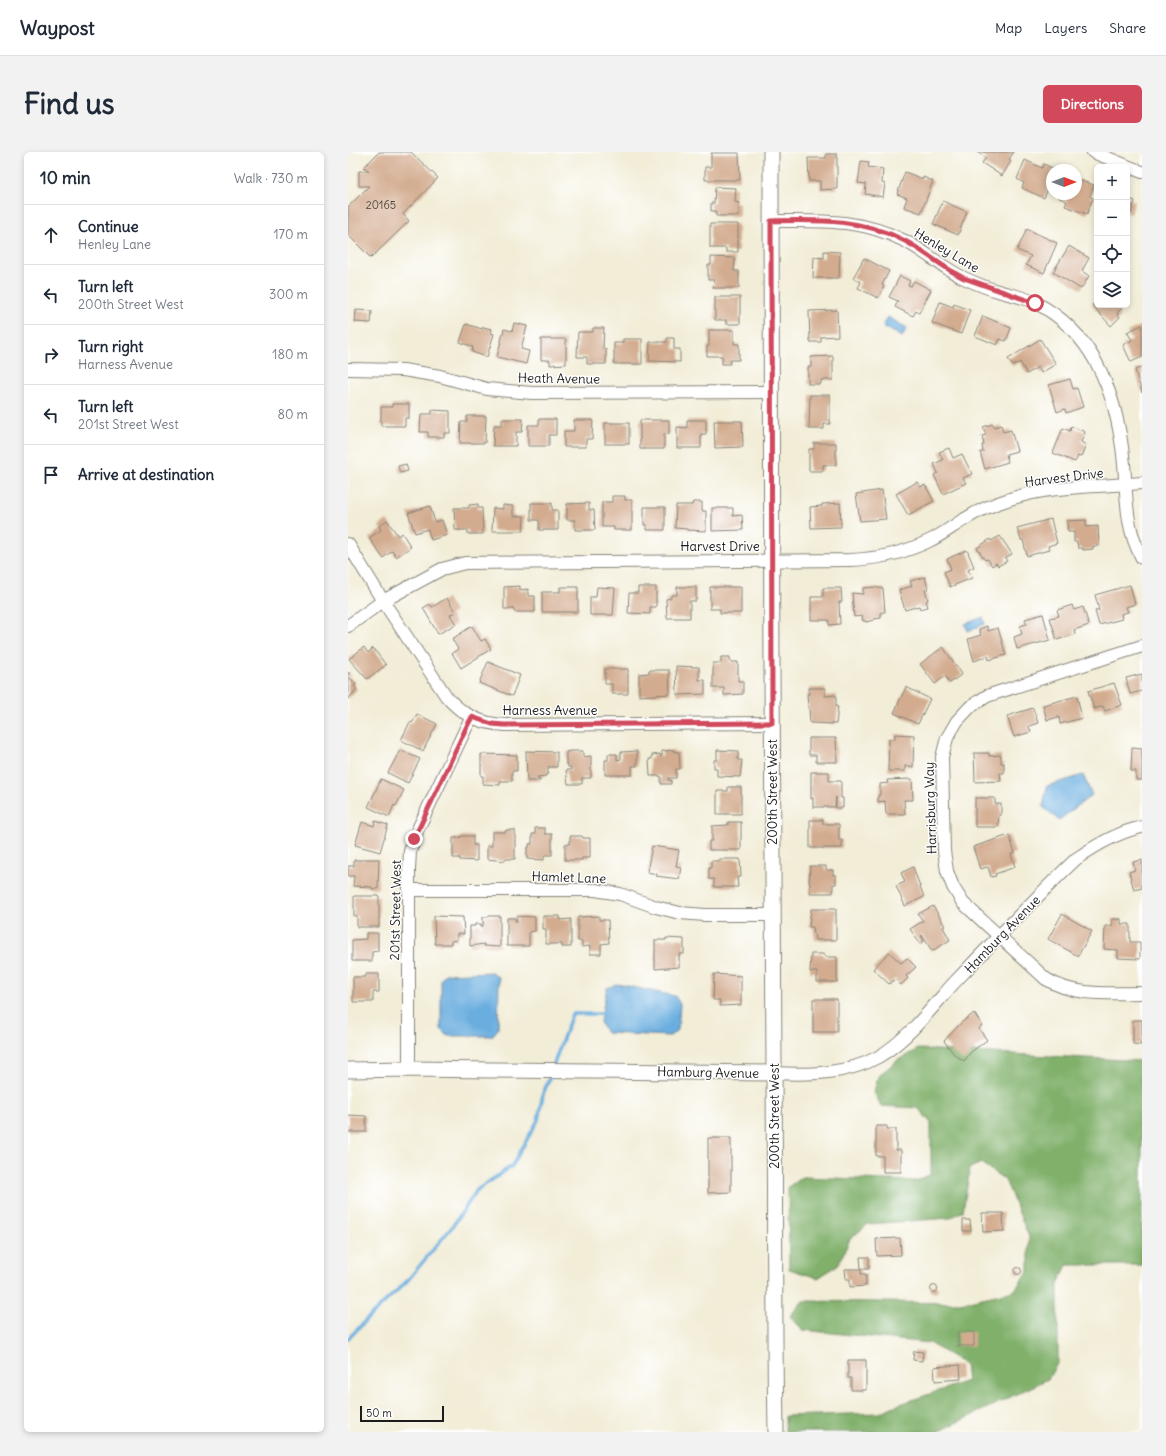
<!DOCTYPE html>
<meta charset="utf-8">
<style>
:root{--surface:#fff;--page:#f2f2f3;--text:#1f2937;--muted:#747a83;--line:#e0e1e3;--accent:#d1495b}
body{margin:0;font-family:Delius,sans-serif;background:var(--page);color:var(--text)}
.controls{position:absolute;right:12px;top:12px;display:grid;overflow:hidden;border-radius:6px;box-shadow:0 2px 6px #0003}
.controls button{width:36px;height:36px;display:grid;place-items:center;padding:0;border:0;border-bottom:1px solid var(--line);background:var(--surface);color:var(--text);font:20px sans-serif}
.compass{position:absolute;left:698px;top:12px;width:36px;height:36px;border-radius:50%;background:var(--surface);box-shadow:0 2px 6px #0003;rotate:90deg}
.scale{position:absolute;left:12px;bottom:10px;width:84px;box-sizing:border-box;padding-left:4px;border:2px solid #1c1c1c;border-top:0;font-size:11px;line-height:14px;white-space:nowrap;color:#1c1c1c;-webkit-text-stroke:3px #fff;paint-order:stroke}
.stop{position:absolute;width:12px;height:12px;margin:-9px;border:3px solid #d1495b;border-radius:50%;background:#fff}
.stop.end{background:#d1495b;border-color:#fff;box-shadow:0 1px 4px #0008}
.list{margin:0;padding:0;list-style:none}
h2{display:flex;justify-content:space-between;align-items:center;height:52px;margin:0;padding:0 16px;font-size:17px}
h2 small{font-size:13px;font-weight:400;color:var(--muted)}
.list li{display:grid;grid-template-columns:26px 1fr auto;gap:12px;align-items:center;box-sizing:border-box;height:60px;padding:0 16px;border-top:1px solid var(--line)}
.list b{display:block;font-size:15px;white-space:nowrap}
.list p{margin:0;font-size:13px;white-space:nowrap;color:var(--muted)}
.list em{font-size:13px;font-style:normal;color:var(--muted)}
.icon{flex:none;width:22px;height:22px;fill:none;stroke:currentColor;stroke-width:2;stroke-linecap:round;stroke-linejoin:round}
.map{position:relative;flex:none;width:794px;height:1280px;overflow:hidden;border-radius:6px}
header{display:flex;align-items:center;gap:24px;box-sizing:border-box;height:56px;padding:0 20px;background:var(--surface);border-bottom:1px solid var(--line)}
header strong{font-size:19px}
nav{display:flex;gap:22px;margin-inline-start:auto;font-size:14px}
.intro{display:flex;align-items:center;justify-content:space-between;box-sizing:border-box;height:96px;padding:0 24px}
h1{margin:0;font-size:28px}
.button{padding:10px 18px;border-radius:6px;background:var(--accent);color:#fff;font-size:14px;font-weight:700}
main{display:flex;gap:24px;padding:0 24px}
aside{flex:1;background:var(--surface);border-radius:6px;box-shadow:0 2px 6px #0003}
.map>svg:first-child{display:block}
.forest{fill:#80b06a;stroke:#4e6643}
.water{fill:#6aaedf;stroke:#43657e}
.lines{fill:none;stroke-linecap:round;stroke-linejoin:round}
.stream{stroke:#6aaedf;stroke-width:3.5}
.building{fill:#d3ac8f}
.minor-casing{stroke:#87847a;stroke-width:14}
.tertiary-casing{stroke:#87847a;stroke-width:17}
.minor{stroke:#fff;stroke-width:12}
.tertiary{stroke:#fff;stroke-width:15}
.route{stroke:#d1495b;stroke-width:5}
.labels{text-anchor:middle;stroke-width:3;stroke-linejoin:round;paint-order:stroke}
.number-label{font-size:11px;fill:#4a4039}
.street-label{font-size:13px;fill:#1c1c1c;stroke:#fff}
</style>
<header>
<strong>Waypost</strong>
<nav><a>Map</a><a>Layers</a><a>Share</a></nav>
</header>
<div class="intro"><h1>Find us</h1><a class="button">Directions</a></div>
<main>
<aside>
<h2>10 min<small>Walk · 730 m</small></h2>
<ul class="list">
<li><svg class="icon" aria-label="ahead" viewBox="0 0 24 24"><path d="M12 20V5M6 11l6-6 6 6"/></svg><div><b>Continue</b><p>Henley Lane</p></div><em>170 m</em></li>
<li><svg class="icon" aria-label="left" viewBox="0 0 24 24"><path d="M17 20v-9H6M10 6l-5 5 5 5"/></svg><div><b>Turn left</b><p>200th Street West</p></div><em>300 m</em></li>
<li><svg class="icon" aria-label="right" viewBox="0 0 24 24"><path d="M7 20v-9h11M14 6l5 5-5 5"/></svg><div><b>Turn right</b><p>Harness Avenue</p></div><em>180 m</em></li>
<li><svg class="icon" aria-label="left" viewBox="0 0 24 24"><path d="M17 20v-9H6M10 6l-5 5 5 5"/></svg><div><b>Turn left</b><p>201st Street West</p></div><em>80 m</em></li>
<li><svg class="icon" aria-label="arrive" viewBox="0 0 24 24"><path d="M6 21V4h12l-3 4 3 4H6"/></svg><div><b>Arrive at destination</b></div></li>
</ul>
</aside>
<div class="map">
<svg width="794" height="1280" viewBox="0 0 794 1280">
<rect width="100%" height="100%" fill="#fff"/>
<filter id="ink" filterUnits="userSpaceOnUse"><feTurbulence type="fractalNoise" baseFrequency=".025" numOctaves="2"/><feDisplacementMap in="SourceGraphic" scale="8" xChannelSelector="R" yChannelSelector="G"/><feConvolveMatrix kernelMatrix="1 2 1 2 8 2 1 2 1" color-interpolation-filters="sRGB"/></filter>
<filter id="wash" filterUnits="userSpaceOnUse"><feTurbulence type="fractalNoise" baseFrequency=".012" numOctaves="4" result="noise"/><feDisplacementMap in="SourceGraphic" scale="16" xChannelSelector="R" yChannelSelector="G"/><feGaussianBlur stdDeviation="0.9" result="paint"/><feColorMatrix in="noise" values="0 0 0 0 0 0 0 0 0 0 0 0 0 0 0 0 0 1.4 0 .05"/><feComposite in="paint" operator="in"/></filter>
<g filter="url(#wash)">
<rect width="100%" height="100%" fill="#f2edd7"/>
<polygon class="forest" points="570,897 794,909 794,1113 719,1113 710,1132 710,1210 700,1227 589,1280 437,1280 437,1264 532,1261 544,1255 619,1229 617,1212 581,1191 455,1178 442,1164 455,1149 612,1151 666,1139 681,1118 681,1085 657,1028 633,1011 622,1016 615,1059 602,1066 520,1072 502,1087 490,1113 470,1126 441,1117 440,1035 454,1025 568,1029 583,1022 583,971 570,956 533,954 526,940 530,924 550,908"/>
<g class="water">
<polygon points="540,165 559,176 554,185 535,174"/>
<polygon points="635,465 637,472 620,479 617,472"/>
<polygon points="735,623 744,643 711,668 695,655 699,634"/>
<polygon points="144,820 151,826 150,877 144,884 100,884 93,877 93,828 97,822"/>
<polygon points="270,832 327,844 332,852 330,878 322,884 258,881 252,870 259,836"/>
</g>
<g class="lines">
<g class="stream">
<polyline points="205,914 224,862 259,862"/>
<polyline points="0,1187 19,1167 59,1129 104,1075 129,1038 164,1014 190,968 195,942 203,922"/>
</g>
</g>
<g id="blocks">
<g class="building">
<polygon points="31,0 63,0 90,26 55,62 61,69 23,106 0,83 0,55 21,34 11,34 11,19 21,19 16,15"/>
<polygon points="629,0 666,0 661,7 663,9 654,24 634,11 638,6"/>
<polygon points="363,1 391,1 392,28 357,28 357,15 363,15"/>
<polygon points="478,2 489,2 489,37 472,38 472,29 461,29 460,6 478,6"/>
<polygon points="677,8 694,16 696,12 706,17 700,29 703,30 696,46 674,36 676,31 669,27"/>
<polygon points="513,9 521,10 520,15 535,17 534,31 537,32 535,45 517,42 518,32 510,31"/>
<polygon points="557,20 575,27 575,25 585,29 573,61 556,55 559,46 549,42"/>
<polygon points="728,27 746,33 742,45 745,46 739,62 717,54 719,49 711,46 712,42 728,42"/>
<polygon points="367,35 388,36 387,50 391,51 391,64 368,64 368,59 363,59 363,51 366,51"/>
<polygon points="779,46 787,49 783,62 779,61"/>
<polygon points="595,49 619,60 610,83 585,72"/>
<polygon points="362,72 390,72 390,100 378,100 378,96 362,96"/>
<polygon points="679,77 709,91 696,121 678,113 683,104 669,98"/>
<polygon points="721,94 741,106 734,119 741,124 733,137 705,120"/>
<polygon points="476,99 492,100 491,126 465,126 466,105 476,106"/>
<polygon points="363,105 387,106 386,119 391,119 391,136 365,136 366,128 360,128 360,113 363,113"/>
<polygon points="516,106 541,119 534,133 536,134 530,146 510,136 513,130 505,126"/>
<polygon points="552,124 562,129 560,133 563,134 566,129 583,138 571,161 568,159 565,164 547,155 550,149 541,145"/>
<polygon points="367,145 392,145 392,172 378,172 378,168 367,168"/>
<polygon points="749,148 749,153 775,153 776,154 769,161 772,165 763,174 744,153"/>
<polygon points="592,150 605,155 606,152 622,158 613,182 584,171"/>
<polygon points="8,158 24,159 23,171 7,170"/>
<polygon points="489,158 490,184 473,185 473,190 462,190 461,159"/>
<polygon points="635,164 663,176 658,189 652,187 649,193 627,184"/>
<polygon points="166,171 179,174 173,197 181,199 178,212 149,205 156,177 164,179"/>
<polygon points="118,172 134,177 135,175 144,177 143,181 146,182 139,205 124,200 125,195 112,190"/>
<polygon points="794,173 794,205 783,210 775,193 784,188 779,180"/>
<polygon points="245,176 256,176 255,197 258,197 258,212 239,212 239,205 229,205 230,180 245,180"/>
<polygon points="361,178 386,178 386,192 391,192 391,208 382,208 382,212 374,212 374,204 359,204 359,194 361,194"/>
<polygon points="319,186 326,186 326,197 332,197 332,210 301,209 302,190 319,190"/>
<polygon points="193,187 218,187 218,212 202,213 202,208 193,208"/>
<polygon points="275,187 294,187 294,212 266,212 266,191 275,191"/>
<polygon points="692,187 708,212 693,221 690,215 679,222 672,210 665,214 660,207"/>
<polygon points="485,204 485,228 473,228 473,232 460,232 460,215 463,215 463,205"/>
<polygon points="794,215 794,241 787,218"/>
<polygon points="722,227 725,237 729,236 735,255 718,261 717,257 709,260 701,233"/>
<polygon points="462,243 482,243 482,272 476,272 476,277 461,277"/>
<polygon points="44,252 61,252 61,266 57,266 57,274 33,274 33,255 44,255"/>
<polygon points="84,258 102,259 102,281 96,281 96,285 80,285 80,280 72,280 73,262 84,262"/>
<polygon points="119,264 138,264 137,291 112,291 113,270 119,270"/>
<polygon points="154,267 175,267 174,280 168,280 168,294 145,294 146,273 154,273"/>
<polygon points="191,267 208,267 208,283 201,283 201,294 180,294 180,273 191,273"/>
<polygon points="226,268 245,268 244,287 238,287 238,295 216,295 216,279 226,279"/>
<polygon points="292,268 321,268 321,282 316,282 316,297 292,297"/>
<polygon points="339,268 358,268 358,282 353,282 353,296 329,296 329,275 339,276"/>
<polygon points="366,269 394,269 395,295 367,296"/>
<rect x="257" y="271" width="24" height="21"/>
<polygon points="645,272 646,275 653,273 655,280 663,278 669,299 658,302 660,310 637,317 632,300 635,300 634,293 636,293 634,284 638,283 635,275"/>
<polygon points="723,274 737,280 733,290 738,293 733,305 730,304 727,310 705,301 715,276 722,279"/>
<polygon points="466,291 488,291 488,313 475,313 475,319 461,319 461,297 466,297"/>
<polygon points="601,296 605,306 614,302 624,322 615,326 618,331 595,342 586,323 590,321 586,312 595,308 591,300"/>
<polygon points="58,312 60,319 52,321 50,314"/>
<polygon points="569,330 572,335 577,333 586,349 560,363 548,342"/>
<polygon points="534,338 538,367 512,369 508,342"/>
<polygon points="264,344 277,344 277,348 284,348 284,378 266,378 266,375 254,375 254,350 264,350"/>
<polygon points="345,350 354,350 354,359 358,359 358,379 339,378 339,377 327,376 328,353 344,353"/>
<polygon points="183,351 204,351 204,358 210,358 210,378 191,378 191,368 183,368"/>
<polygon points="241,351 241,358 246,358 247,378 227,378 227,368 219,368 219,352"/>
<polygon points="492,351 493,375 463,376 462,355 474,354 474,352"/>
<polygon points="130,352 130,356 134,356 135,382 120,382 120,378 107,378 106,356 121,356 121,353"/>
<polygon points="155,353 165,354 165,364 176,364 175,379 144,379 145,356 155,357"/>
<polygon points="82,354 87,370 94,368 99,383 83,388 80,377 67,381 60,361"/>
<polygon points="296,355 317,355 317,378 299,378 299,373 296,373"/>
<polygon points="364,356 385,356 385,364 394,363 395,378 364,379"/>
<polygon points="703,367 709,391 700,394 701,398 679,404 675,388 673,388 669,376"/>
<polygon points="39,368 50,384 54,381 63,395 48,405 44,399 35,406 21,386 33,378 31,374"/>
<polygon points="738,368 738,375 750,374 751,394 745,394 745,397 735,398 734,396 730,396 729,390 726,390 726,380 720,380 719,369"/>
<polygon points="652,384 664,402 657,406 659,409 650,414 648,411 644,414 640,407 637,408 629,396 642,387 643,389"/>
<polygon points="619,398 626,415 620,418 624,426 602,435 596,420 603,417 599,407"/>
<polygon points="577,425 580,437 577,438 580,448 578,449 580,455 572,457 571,454 557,458 551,438 564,434 562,429"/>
<polygon points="782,433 787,452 778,455 780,460 773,462 774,467 751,473 747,459 751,458 747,443"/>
<polygon points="172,434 172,438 180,437 180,444 187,444 187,460 166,460 166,457 156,457 156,435"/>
<polygon points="212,435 230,435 230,460 194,460 194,440 212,440"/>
<polygon points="249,435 267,436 265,463 242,463 242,445 248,445"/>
<polygon points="290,435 308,435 308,455 302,455 302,462 280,461 281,441 290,441"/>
<polygon points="329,435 348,435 348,449 342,449 342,466 319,466 318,447 323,446 323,443 329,443"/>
<polygon points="362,435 393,435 393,461 372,461 372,457 362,457"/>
<polygon points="529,435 529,436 535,436 537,460 533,460 533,466 526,467 526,468 518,470 518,469 515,469 514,464 506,465 504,441 515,442 515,436"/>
<polygon points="475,436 493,436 494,450 491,450 492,472 481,473 481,468 463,468 463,445 475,445"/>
<polygon points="99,446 107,460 102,463 108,472 90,482 75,456 82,452 84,455"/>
<polygon points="724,453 726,458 735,455 741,473 726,478 727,482 709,488 702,466 711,464 709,458"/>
<polygon points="695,462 702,488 669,497 666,485 674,482 672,474 679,472 677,467"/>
<polygon points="124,474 133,489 137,487 143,497 113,516 104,501 110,497 104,487"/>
<polygon points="639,474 640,479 650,476 658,503 641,508 640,504 626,509 620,487 633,483 631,477"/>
<polygon points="16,495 20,501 25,496 38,513 19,527 1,507"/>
<polygon points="595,495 614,522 602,531 597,524 587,532 572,512"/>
<polygon points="373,505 382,505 382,510 390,510 390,529 395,529 395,542 376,543 376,536 365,536 365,511 373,511"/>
<polygon points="140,510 172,523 164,544 131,531"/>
<polygon points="328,514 351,515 351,528 357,528 357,542 329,543"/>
<polygon points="257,517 280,517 280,542 264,542 264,532 257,532"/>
<polygon points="301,518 321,518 322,542 291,544 291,522 301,521"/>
<polygon points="0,520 3,523 1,525 8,532 6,534 9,537 0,547"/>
<polygon points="794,522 794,539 782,542 778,526"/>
<polygon points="766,531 774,553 757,559 755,554 746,557 740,539"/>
<polygon points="558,535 582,547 570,572 546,561"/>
<polygon points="461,536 477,536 477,544 488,543 488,555 490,555 488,572 462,571 461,556 460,556 459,542 461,542"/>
<polygon points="729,544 734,566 712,572 711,565 699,568 695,553"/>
<polygon points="685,556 690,571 681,574 683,580 666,585 659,564"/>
<polygon points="69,562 89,572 75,599 53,588 62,570 64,571"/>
<polygon points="547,582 566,583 565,615 557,614 557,619 540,619 541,587 547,587"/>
<polygon points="461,586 488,586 489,610 468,610 468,603 461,603"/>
<polygon points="784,596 794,597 794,628 788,628 788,619 783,619"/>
<polygon points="52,598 72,607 60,631 40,621"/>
<polygon points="326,598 326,600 331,600 332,617 328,617 328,626 320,626 320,628 323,628 323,632 313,632 313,624 302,624 301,607 304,607 304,603 312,602 312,604 314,604 314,599"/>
<polygon points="369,598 390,599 390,608 394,608 392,625 369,624 369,616 366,616 366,608 369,608"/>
<polygon points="178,599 209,600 209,615 200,615 200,622 198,622 198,624 189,625 189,627 192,627 192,629 179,629"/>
<polygon points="223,599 235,599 235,605 243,604 243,626 234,626 234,632 220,632 218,618 223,618 223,615 220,615 220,612 218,612 218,600"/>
<polygon points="289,599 289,614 284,614 284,623 257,623 257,608 260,608 260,602 269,602 269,608 273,607 273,600"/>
<polygon points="626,601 641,601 641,604 653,603 653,611 656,611 656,621 652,621 653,629 627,630"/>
<polygon points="133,602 169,603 169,619 164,619 164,629 152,629 152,633 135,632 135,624 133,624"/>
<polygon points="463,620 481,620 481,629 493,629 493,646 495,646 495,656 488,656 488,645 487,655 465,655 465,646 463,647"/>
<polygon points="33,627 56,638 48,654 46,653 41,665 20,655"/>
<polygon points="564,627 565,648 556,648 557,662 538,662 537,649 530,650 530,643 532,643 532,632 540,631 539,628"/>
<polygon points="380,635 393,635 393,662 369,662 369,639 380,639"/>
<polygon points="627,646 647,646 647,652 653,652 653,663 651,663 650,675 627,675"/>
<polygon points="462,668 475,668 475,672 491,672 491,688 494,688 494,696 462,696"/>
<polygon points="27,669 40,673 32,700 7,693 14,670 26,674"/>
<polygon points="380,670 393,670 393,698 361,698 361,689 364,689 364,674 380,673"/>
<polygon points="187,676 197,676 197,682 204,682 204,703 196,703 196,708 179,707 179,696 181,696 181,692 184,692 184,682 187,682"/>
<polygon points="158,678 167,678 167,707 157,707 157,709 139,707 139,694 144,694 144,680 158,680"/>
<polygon points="661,683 667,701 663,702 667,715 647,722 648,724 643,725 640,715 632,717 625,695"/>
<polygon points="113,684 125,684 125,693 129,693 129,709 112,708 112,706 105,706 105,686 112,686"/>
<polygon points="222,684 234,684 235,686 242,686 242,706 234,706 234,708 217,708 217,692 222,692"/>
<polygon points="304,694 331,698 328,714 333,715 331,727 308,724 309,722 299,720"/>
<polygon points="16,707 31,707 30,737 24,737 24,735 5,734 6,724 0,724 0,714 6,714 6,708 16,708"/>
<polygon points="371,707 392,707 393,725 389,725 390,735 366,735 366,727 361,727 361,716 363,716 363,709 371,709"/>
<polygon points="794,708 794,736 786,738 781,720 787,718 785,710"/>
<polygon points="462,714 478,714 478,718 485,718 485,723 488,723 488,732 485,732 485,741 462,741 462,731 461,731"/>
<polygon points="565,715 576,745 557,754 548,734 557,730 553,721"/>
<polygon points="6,744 31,744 31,775 9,775 9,764 6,764"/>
<polygon points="585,754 597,774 595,775 602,788 584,799 574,783 573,784 576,789 572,792 562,777 575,769 570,762"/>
<polygon points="463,757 488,757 488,788 467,788 465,775 461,775"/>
<polygon points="714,762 744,779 730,804 700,787"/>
<polygon points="86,764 115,765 116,782 109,782 109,788 103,789 103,792 87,792"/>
<polygon points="140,764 152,764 152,795 136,794 136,792 122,794 122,774 127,774 127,772 133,772 133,774 135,774 135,765 140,765"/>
<polygon points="169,764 187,765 187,779 181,780 181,794 159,794 159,766 167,766 167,769 169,769"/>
<polygon points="195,764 212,764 212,768 223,767 223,795 214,795 214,792 198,792 198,777 195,777"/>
<polygon points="251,764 251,768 260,768 261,791 253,792 253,802 242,802 242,794 234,795 234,789 230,789 230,765"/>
<polygon points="764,767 773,767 773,772 782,772 782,790 792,790 792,807 770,806 770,798 756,797 757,774 764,774"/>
<polygon points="18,781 30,781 30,799 24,800 24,809 4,809 4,788 18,787"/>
<polygon points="318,786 336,787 336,802 331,802 331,815 307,817 307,788 318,788"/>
<polygon points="541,800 553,811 559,806 568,815 558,824 560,826 553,833 547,827 541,832 525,817"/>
<polygon points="463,802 475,802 477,805 489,805 489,830 469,830 469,820 462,820"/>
<polygon points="18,822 31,822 31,840 25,840 25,850 5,850 5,825 18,825"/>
<polygon points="366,822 393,824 393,853 372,854 372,848 365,848"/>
<rect x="465" y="847" width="24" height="33"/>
<polygon points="626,861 634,873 631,877 639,888 623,900 616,909 606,902 596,889 613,871"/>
<polygon points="785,868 794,868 794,893 785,892"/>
<polygon points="0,963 18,964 18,980 0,980"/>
<polygon points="528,974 539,974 539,977 548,977 548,998 553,998 553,1020 535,1020 535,1004 528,1004"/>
<polygon points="360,986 383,986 383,1040 360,1041"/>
<polygon points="634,1061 655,1061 656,1079 635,1080"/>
<polygon points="615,1068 622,1068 623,1079 615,1079"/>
<polygon points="552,1086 553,1103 529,1104 528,1087"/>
<polygon points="512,1105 521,1105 521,1117 513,1117"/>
<circle cx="670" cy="1119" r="3.5"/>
<polygon points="497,1117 513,1117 513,1122 518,1122 518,1134 502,1135 502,1127 498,1127"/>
<circle cx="586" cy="1137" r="3.5"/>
<rect x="610" y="1180" width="16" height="14"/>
<polygon points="566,1199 575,1200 574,1209 565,1208"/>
<polygon points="500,1208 518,1208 518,1238 503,1238 503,1226 500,1226"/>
<polygon points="612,1213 613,1227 587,1229 586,1215"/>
</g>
</g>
</g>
<g filter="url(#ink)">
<use href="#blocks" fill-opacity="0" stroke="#87847a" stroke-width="1"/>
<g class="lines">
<defs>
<g id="minor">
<polyline points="745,0 794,20"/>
<path d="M423,69c48,0 89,-3 134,20 21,11 38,27 59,37 11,5 22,10 34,13 13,4 26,6 38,12 61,31 82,97 88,161 3,33 1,64 18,94"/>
<polyline points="0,217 55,218 92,224 139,237 184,241 424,240"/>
<path d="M0,392l35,57 63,95c15,18 35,28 59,29l267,-2"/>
<path d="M0,474l35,-25 59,-32 23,-6 385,-3c28,-1 54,-7 79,-19 13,-6 24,-15 36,-22 14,-9 29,-15 45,-20 42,-14 88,-12 132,-16"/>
<path d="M794,494l-146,47 -9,3 -17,11 -13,14 -10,17 -5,19 2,94 3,20 6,16 10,16 83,76c29,18 63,14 96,14"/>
<polyline points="61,738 247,738 272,742 308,755 332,761 357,763 425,763"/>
<polyline points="61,917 61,717 62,699 70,677 118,576 124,565"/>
<path d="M426,921c35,2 74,1 104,-16 27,-15 54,-49 74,-72 41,-43 81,-85 124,-126 20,-14 42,-27 66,-32"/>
</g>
<g id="tertiary">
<path d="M423,0c-1,307 2,613 3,920 1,120 0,240 2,360"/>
<polyline points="0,918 61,917 426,921"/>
</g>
</defs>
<use href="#minor" class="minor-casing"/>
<use href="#tertiary" class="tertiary-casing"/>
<use href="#minor" class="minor"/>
<use href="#tertiary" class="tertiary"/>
</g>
</g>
<g class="lines" filter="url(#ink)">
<path class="route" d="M66,687l52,-111 6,-11 20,7 12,1 268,-2 -1,-502c47,-1 90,-3 134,20 21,11 38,27 59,37l71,25"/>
</g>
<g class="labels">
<g class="number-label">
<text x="33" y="57">20165</text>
</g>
<g class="street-label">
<text transform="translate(599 98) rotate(31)" y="5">Henley Lane</text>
<text transform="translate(211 226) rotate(1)" y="5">Heath Avenue</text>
<text transform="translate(716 325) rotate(-7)" y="5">Harvest Drive</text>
<text x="372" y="399">Harvest Drive</text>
<text x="202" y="563">Harness Avenue</text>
<text transform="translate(424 640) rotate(-90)" y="5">200th Street West</text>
<text transform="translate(582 656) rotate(-92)" y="5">Harrisburg Way</text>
<text transform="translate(221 725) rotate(2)" y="5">Hamlet Lane</text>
<text transform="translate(47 758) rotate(-89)" y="5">201st Street West</text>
<text transform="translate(654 782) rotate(-46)" y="5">Hamburg Avenue</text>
<text transform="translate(360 920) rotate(1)" y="5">Hamburg Avenue</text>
<text transform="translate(426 964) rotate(-90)" y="5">200th Street West</text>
</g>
</g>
</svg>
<div class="controls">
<button>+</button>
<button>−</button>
<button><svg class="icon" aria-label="locate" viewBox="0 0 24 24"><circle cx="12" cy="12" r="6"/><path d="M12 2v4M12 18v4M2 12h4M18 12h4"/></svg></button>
<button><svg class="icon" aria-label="layers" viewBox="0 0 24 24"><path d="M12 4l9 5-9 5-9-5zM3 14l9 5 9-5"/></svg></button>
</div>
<svg class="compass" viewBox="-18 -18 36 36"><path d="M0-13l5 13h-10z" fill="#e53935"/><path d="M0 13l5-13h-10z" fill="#747a83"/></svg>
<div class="scale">50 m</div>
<div class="stop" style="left:687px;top:151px"></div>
<div class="stop end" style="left:66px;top:687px"></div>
</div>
</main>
